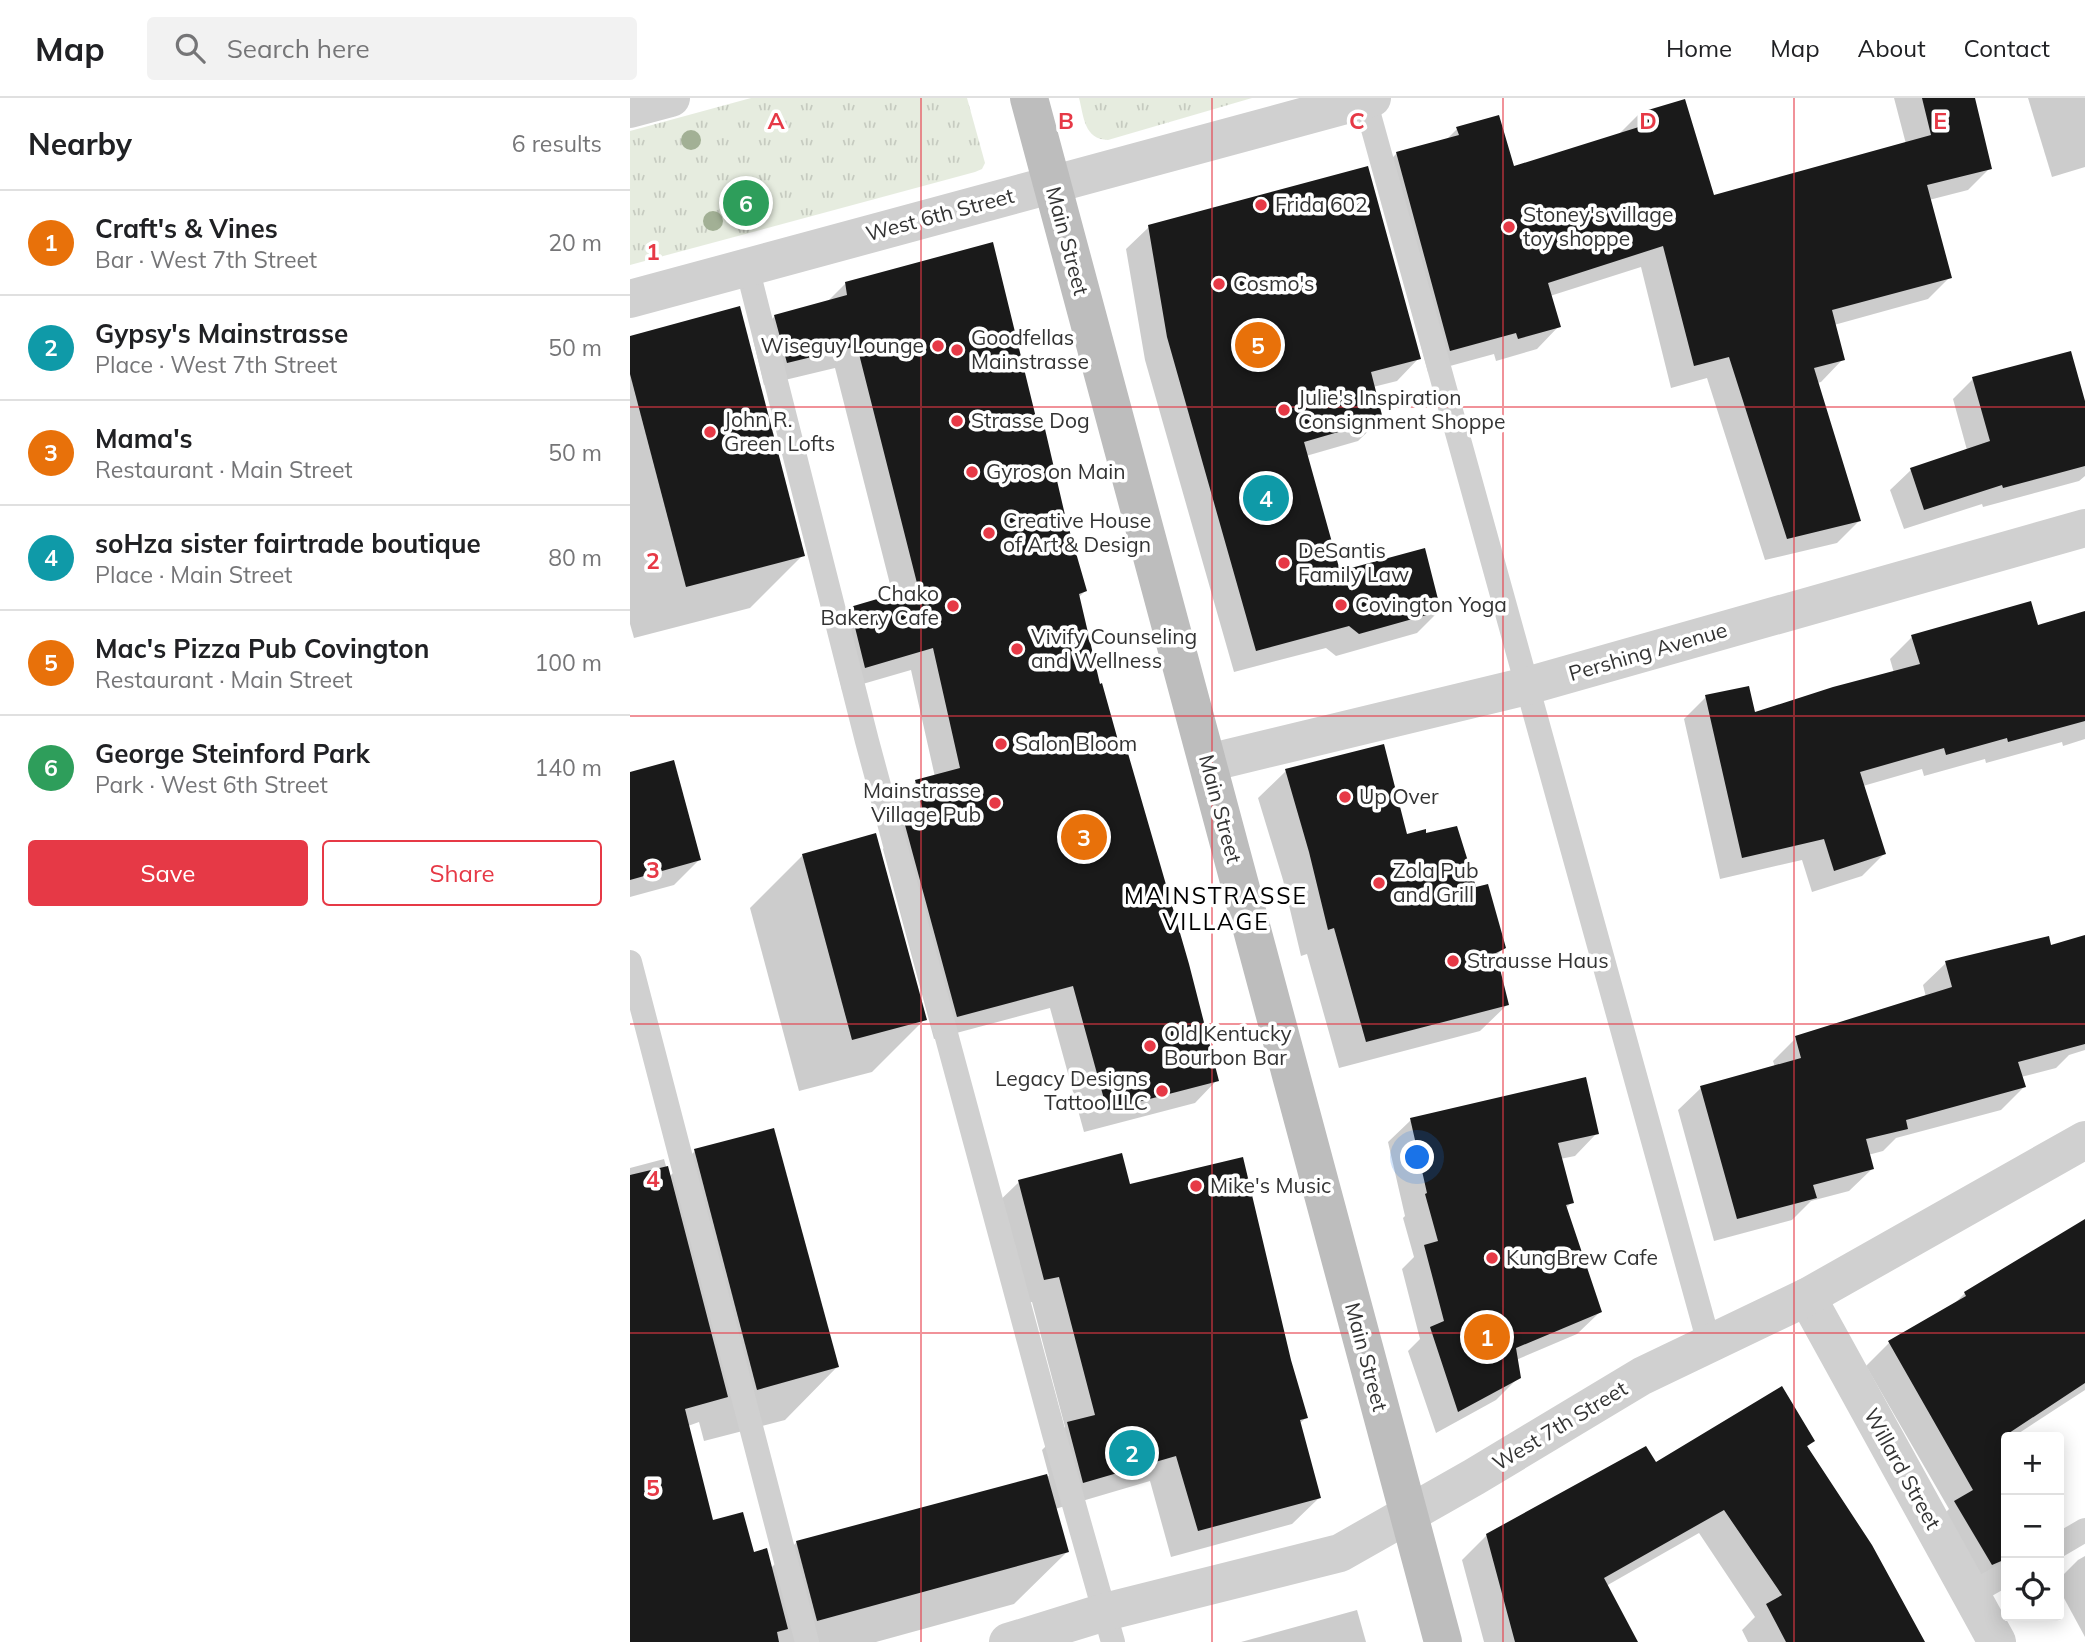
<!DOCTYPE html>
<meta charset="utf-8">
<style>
:root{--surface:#fff;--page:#f2f2f2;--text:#202124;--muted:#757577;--line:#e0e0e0;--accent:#e63946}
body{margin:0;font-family:Mulish,sans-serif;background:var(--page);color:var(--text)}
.controls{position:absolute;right:21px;bottom:21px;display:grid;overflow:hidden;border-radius:7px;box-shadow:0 4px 18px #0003}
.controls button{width:63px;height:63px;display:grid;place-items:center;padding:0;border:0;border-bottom:2px solid var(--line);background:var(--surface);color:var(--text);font:35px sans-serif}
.you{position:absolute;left:788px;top:1060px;width:24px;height:24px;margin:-18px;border:5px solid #fff;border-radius:50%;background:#1a73e8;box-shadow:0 0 0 10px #1a73e833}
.badge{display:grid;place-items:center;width:46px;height:46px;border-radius:50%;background:var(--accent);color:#fff;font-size:23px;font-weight:700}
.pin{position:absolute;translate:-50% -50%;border:4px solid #fff;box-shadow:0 2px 7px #0006}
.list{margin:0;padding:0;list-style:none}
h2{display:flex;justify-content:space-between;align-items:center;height:91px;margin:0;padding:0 28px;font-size:30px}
h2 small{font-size:23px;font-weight:400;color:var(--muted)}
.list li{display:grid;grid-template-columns:46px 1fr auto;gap:21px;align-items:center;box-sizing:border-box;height:105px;padding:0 28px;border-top:2px solid var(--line)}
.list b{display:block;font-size:26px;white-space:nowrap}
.list p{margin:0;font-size:23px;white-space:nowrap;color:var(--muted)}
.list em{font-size:23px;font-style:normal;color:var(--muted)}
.actions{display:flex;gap:14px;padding:21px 28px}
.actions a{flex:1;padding:16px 0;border:2px solid var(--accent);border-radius:7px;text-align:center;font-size:24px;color:var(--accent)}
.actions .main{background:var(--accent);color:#fff}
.icon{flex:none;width:38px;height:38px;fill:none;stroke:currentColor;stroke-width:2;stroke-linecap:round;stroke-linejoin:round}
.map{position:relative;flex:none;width:1455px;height:1544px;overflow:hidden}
header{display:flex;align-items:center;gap:42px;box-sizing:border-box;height:98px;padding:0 35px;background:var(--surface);border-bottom:2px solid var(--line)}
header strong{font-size:33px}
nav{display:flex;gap:38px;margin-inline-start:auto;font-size:24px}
.search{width:490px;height:63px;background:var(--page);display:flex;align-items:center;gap:18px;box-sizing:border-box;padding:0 24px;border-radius:7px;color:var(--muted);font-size:26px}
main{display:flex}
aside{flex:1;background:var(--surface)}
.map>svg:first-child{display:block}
.park{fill:url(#park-tufts)}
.shadow{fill:#0003}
.building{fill:#1a1a1a}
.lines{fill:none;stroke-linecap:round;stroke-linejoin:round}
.lane{stroke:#d0d0d0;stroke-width:24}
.street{stroke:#d0d0d0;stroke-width:38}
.secondary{stroke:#bdbdbd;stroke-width:38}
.tree{fill:#a2b095}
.grid{fill:none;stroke:#e63946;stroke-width:2;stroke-opacity:0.55}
.poi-dot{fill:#e63946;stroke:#fff;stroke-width:2.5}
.labels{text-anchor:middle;stroke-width:7;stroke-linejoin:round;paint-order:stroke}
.poi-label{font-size:21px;fill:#333;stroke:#fff;text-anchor:start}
.street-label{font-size:21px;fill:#333;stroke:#fff}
.neighbourhood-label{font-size:23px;letter-spacing:2px;fill:#000;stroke:#fff}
.grid-label{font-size:23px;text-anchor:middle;font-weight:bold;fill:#e63946;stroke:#fff;stroke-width:7;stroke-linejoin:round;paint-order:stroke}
</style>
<header>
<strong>Map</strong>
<div class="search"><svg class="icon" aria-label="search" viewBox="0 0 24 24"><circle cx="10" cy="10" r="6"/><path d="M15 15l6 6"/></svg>Search here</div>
<nav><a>Home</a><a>Map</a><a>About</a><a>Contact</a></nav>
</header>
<main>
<aside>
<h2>Nearby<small>6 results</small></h2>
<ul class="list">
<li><span class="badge" style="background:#e8710a">1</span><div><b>Craft's &amp; Vines</b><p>Bar · West 7th Street</p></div><em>20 m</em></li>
<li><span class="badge" style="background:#0f9aa8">2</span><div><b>Gypsy's Mainstrasse</b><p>Place · West 7th Street</p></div><em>50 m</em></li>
<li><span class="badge" style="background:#e8710a">3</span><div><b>Mama's</b><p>Restaurant · Main Street</p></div><em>50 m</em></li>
<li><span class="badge" style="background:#0f9aa8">4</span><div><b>soHza sister fairtrade boutique</b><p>Place · Main Street</p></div><em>80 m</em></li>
<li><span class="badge" style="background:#e8710a">5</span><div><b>Mac's Pizza Pub Covington</b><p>Restaurant · Main Street</p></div><em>100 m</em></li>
<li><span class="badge" style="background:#2e9e5b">6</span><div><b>George Steinford Park</b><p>Park · West 6th Street</p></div><em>140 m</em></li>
</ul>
<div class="actions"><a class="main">Save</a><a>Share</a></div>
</aside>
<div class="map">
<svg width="1455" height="1544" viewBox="0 0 1455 1544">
<defs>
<pattern id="park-tufts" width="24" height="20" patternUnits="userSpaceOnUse" patternTransform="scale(1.75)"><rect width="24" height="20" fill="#e6ecdf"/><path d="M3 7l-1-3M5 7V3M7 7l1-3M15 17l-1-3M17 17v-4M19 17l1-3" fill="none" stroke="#c6cbc0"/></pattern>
</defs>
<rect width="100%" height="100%" fill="#fff"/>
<g class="park">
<polygon points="121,0 337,0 355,65 352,71 345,74 0,167 0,33"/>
<path d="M449,0h173l-144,42c-24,-1 -24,-23 -29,-42z"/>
</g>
<g class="shadow">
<polygon points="1264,0 1343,0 1360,70 1338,92 1299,102 1320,179 1298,201 1204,227 1213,261 1191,284 1187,285 1229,423 1207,445 1135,462 1077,280 1041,290 1011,169 920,198 929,228 907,251 866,263 864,256 798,274 745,78 767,55 815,43 827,31 883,70 987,38 1009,16 1082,99 1276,46"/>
<polygon points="1398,0 1455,0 1455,69 1422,79"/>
<polygon points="519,129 789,260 767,283 743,289 751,321 728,343 676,358 709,475 809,513 787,535 706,558 696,550 604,574 515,262 496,151"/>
<polygon points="215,186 408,334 455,493 448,500 469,588 587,982 565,1005 454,1034 420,910 304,941 253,751 270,734 263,707 286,684 305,679 281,572 212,592 198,533 221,510 263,498 205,270 134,287 123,241 145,218 197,204"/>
<polygon points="0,240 173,457 120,510 4,540 0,526"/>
<polygon points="1343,281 1455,310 1455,378 1449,383 1353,409 1352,406 1274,431 1260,392 1281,372 1337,352 1323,301"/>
<polygon points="1455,514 1455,641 1433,648 1432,644 1356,665 1355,661 1294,678 1292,671 1233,688 1254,756 1232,778 1182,794 1172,762 1090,781 1054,621 1076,599 1124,617 1264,575 1260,561 1282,539 1407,529"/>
<polygon points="656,673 775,738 795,737 845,792 874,850 865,858 878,906 850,933 709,970 677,856 671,858 653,782 628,700"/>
<polygon points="0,676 69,762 44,787 0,799"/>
<polygon points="173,757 295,921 242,974 169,993 120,810"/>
<polygon points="1455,839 1455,952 1439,957 1426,970 1391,979 1394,989 1371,1012 1266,1040 1253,1053 1238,1057 1242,1071 1219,1093 1181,1103 1162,1122 1084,1143 1048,1012 1071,990 1145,969 1143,963 1166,940 1296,899 1293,887 1316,865 1420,849"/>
<polygon points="781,1022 967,1035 945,1058 930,1061 942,1104 935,1111 970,1214 947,1236 886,1262 889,1279 866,1302 806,1335 778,1253 790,1241 772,1171 784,1159 773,1120 775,1118 758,1044"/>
<polygon points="65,1053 207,1269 155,1322 74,1343 69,1324 58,1328 82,1424 141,1470 167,1444 419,1378 412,1352 435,1329 402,1204 388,1208 362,1110 389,1084 499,1088 660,1262 676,1320 669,1326 689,1400 662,1426 541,1459 520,1383 425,1411 437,1454 384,1506 246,1544 0,1544 0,1070 34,1061 39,1079"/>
<polygon points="1447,1128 1455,1141 1455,1292 1383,1339 1376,1339 1376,1464 1338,1487 1303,1427 1319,1411 1236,1268 1259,1245 1323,1207 1335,1195"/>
<polygon points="1183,1343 1176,1350 1295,1544 1118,1544 1112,1532 1125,1519 1069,1435 976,1488 1006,1544 854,1544 832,1462 857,1437 1025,1367"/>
<polygon points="1455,1458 1455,1539 1429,1491 1429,1481 1448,1462"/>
<polygon points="727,1512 736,1544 611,1544"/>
</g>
<g class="building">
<polygon points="1292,0 1345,0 1362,71 1297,87 1322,180 1202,212 1215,262 1184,270 1231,423 1157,441 1099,259 1064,268 1033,148 918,185 931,229 888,241 886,235 820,253 766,54 829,37 826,29 869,17 884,68 1012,28 1008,15 1055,1 1084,97 1301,37"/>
<polygon points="738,68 791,261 741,274 753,321 674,344 710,473 795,450 811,513 729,536 719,528 626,553 537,239 518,127"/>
<polygon points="363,144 409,332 415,331 435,417 457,493 449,496 470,586 472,585 489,646 495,645 559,866 589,983 477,1012 443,888 327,919 275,727 295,721 285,682 330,670 303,550 235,570 220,509 288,489 227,248 157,265 144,217 217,197 215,184"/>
<polygon points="110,208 175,458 56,489 0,276 0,238"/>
<polygon points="1441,253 1455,303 1455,368 1373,390 1372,387 1294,412 1280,370 1360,343 1342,279"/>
<polygon points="1401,503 1408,527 1455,513 1455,623 1378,644 1377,640 1316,657 1314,650 1230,674 1256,756 1204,773 1194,741 1112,760 1075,597 1119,588 1125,614 1203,589 1290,566 1281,537"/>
<polygon points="754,646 777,736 796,731 796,735 827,728 846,789 858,786 876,850 866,855 879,907 736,944 704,830 698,832 679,754 655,671"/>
<polygon points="44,662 71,762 0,782 0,674"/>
<polygon points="246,735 297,922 222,942 172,756"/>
<polygon points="1455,837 1455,946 1388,964 1396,989 1276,1022 1278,1031 1236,1041 1244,1071 1183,1087 1187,1100 1107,1121 1070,988 1171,960 1165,938 1322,889 1315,863 1419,838 1421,847"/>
<polygon points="956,979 969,1036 928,1045 944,1105 936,1107 972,1214 886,1250 891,1280 828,1314 800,1229 814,1223 794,1147 808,1143 795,1096 797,1095 780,1020"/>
<polygon points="144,1030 209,1269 127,1292 64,1051"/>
<polygon points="492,1055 500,1086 613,1059 661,1262 678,1320 670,1322 691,1400 568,1433 546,1358 453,1385 437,1324 465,1317 429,1179 414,1182 388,1082"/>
<polygon points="38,1068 98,1299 55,1311 83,1422 113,1414 124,1454 137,1450 158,1531 147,1534 149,1544 0,1544 0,1077"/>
<polygon points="1455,1121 1455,1285 1376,1337 1376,1461 1362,1467 1324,1403 1343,1392 1258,1243 1336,1198 1334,1194"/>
<polygon points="1152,1288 1185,1343 1177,1348 1242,1447 1295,1544 1156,1544 1136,1506 1152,1497 1094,1412 974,1480 1008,1544 885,1544 856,1436 1016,1348 1026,1364"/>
<polygon points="417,1376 439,1454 187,1523 166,1443"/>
</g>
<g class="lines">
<g class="lane">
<polyline points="735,2 1079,1245"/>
<polyline points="117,169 237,643 424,1336 483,1544"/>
<polyline points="0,864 177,1544"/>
<polyline points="1429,1447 1455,1432"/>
<polyline points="1341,1496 1376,1476"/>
</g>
<g class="street">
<polyline points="0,11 41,0"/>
<polyline points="0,201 742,0"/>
<polyline points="578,665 897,588 1455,430"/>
<polyline points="1177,1199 1367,1544"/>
<polyline points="378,1544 475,1514 710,1455 844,1379 1012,1278 1177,1199 1455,1042"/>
</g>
<polyline class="secondary" points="399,0 813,1544"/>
</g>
<g class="tree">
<circle cx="61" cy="42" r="10"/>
<circle cx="83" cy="123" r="10"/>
</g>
<path class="grid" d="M291,0v1544M582,0v1544M873,0v1544M1164,0v1544M0,309h1455M0,618h1455M0,926h1455M0,1235h1455"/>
<g class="poi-dot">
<circle cx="631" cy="107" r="7"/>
<circle cx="879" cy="129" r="7"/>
<circle cx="589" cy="186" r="7"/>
<circle cx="308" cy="248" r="7"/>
<circle cx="327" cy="252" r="7"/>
<circle cx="654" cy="312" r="7"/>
<circle cx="327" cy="323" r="7"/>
<circle cx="80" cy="334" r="7"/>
<circle cx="342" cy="374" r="7"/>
<circle cx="359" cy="435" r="7"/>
<circle cx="654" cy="465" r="7"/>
<circle cx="711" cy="507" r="7"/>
<circle cx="323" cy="508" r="7"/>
<circle cx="387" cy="551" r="7"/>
<circle cx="371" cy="646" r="7"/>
<circle cx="715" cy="699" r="7"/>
<circle cx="365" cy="705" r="7"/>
<circle cx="749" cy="785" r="7"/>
<circle cx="823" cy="863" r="7"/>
<circle cx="520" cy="948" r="7"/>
<circle cx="532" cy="993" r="7"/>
<circle cx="566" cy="1088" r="7"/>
<circle cx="862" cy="1160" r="7"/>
</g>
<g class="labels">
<g class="poi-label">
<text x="645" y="114">Frida 602</text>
<text x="893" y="124">Stoney's village<tspan x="893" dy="24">toy shoppe</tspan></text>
<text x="603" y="193">Cosmo's</text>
<text x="341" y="247">Goodfellas<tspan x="341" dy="24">Mainstrasse</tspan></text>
<text x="294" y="255" text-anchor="end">Wiseguy Lounge</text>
<text x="668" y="307">Julie's Inspiration<tspan x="668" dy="24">Consignment Shoppe</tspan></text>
<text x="94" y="329">John R.<tspan x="94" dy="24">Green Lofts</tspan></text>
<text x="341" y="330">Strasse Dog</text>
<text x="356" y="381">Gyros on Main</text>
<text x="373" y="430">Creative House<tspan x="373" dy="24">of Art &amp; Design</tspan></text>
<text x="668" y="460">DeSantis<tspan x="668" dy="24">Family Law</tspan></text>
<text x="309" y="503" text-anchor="end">Chako<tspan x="309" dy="24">Bakery Cafe</tspan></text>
<text x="725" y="514">Covington Yoga</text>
<text x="401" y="546">Vivify Counseling<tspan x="401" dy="24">and Wellness</tspan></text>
<text x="385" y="653">Salon Bloom</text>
<text x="351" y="700" text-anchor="end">Mainstrasse<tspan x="351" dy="24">Village Pub</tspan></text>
<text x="729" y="706">Up Over</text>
<text x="763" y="780">Zola Pub<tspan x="763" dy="24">and Grill</tspan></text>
<text x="837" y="870">Strausse Haus</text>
<text x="534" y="943">Old Kentucky<tspan x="534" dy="24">Bourbon Bar</tspan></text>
<text x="518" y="988" text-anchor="end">Legacy Designs<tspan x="518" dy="24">Tattoo LLC</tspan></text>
<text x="580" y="1095">Mike's Music</text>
<text x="876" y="1167">KungBrew Cafe</text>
</g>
<g class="street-label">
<text transform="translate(310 117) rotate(-15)" y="7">West 6th Street</text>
<text transform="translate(437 143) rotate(75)" y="7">Main Street</text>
<text transform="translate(1018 554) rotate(-16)" y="7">Pershing Avenue</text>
<text transform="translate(590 711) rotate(75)" y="7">Main Street</text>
<text transform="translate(736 1259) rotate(75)" y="7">Main Street</text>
<text transform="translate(930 1328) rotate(-31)" y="7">West 7th Street</text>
<text transform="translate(1272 1371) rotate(61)" y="7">Willard Street</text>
</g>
<g class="neighbourhood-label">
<text x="586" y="806">MAINSTRASSE<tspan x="586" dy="26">VILLAGE</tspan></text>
</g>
</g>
<g class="grid-label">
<text x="146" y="31">A</text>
<text x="436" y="31">B</text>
<text x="727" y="31">C</text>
<text x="1018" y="31">D</text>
<text x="1310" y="31">E</text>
<text x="23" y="162">1</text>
<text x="23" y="471">2</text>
<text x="23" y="780">3</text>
<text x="23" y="1089">4</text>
<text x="23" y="1398">5</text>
</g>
</svg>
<div class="controls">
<button>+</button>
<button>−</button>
<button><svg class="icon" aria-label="locate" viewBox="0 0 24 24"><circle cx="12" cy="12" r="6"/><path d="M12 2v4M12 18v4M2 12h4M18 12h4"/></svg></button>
</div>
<div class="you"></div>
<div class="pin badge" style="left:857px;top:1239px;background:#e8710a">1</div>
<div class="pin badge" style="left:502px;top:1355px;background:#0f9aa8">2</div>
<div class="pin badge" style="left:454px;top:739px;background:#e8710a">3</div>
<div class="pin badge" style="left:636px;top:400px;background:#0f9aa8">4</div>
<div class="pin badge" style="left:628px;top:247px;background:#e8710a">5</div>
<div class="pin badge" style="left:116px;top:105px;background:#2e9e5b">6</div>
</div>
</main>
